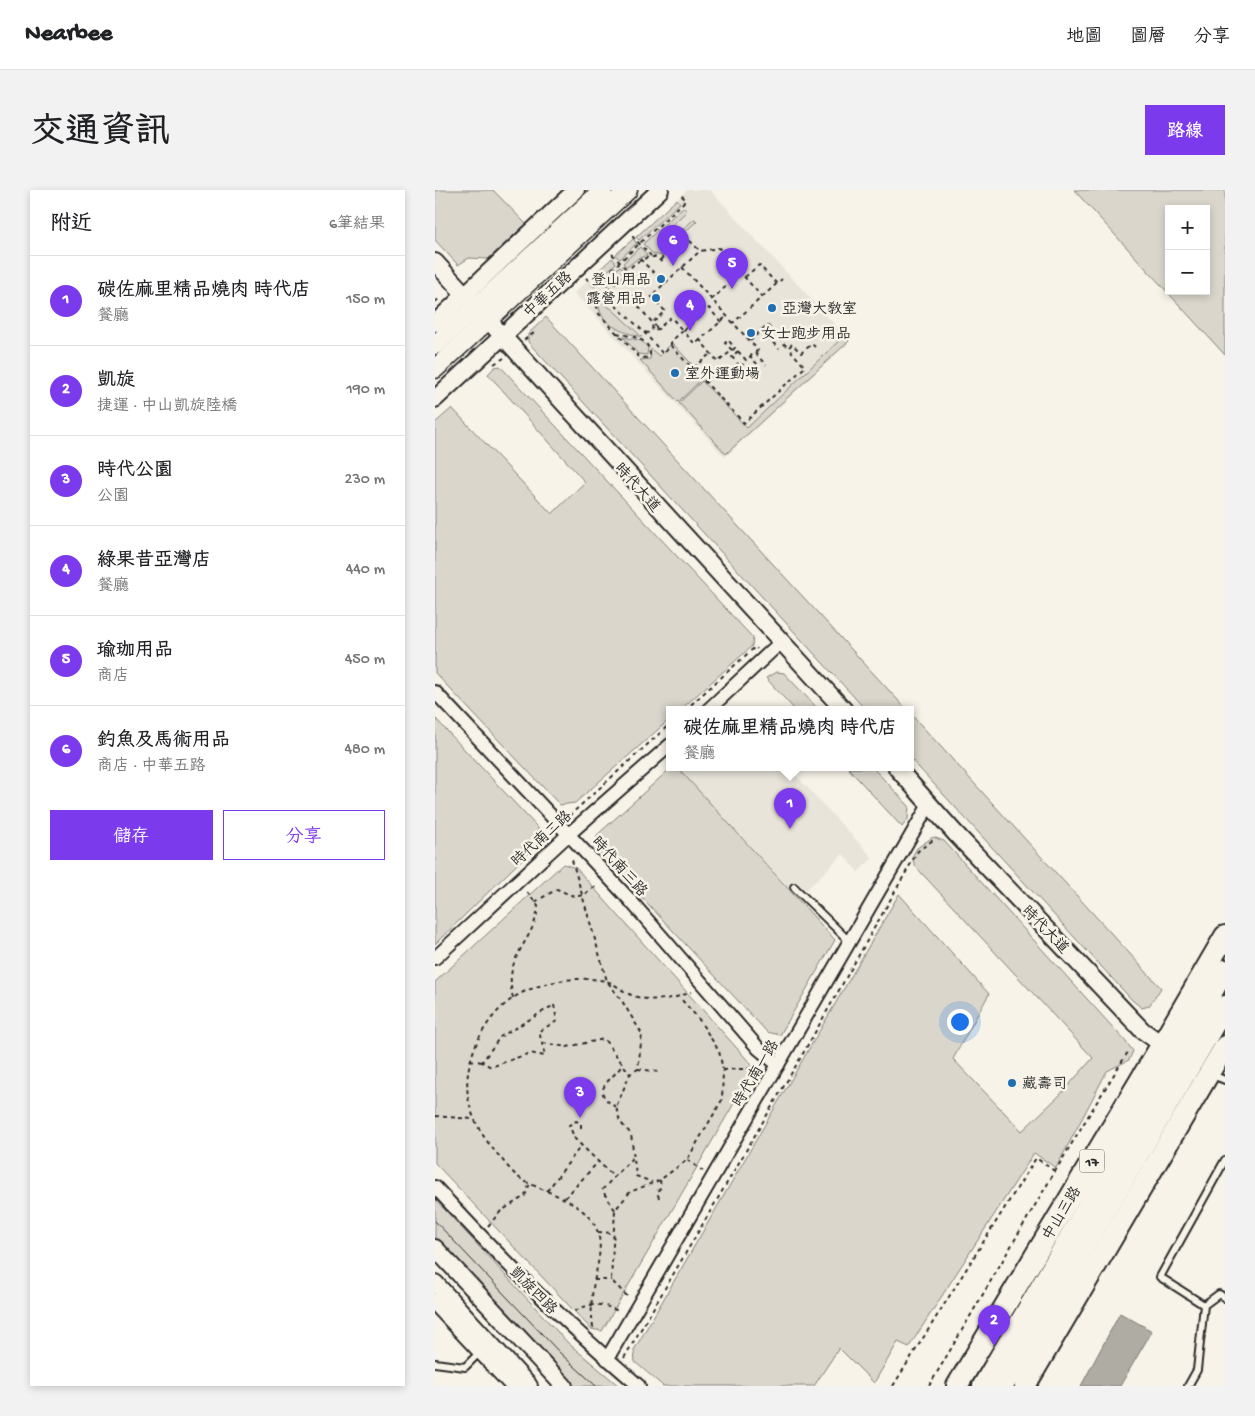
<!DOCTYPE html>
<html lang="zh-TW">
<meta charset="utf-8">
<style>
:root{--surface:#fff;--page:#f2f2f2;--text:#202124;--muted:#757577;--line:#e0e0e0;--accent:#7c3aed}
body{margin:0;font-family:"Gochi Hand","LXGW WenKai TC",sans-serif;background:var(--page);color:var(--text)}
.controls{position:absolute;right:15px;top:15px;display:grid;overflow:hidden;border-radius:0px;box-shadow:0 2px 8px #0003}
.controls button{width:45px;height:45px;display:grid;place-items:center;padding:0;border:0;border-bottom:1px solid var(--line);background:var(--surface);color:var(--text);font:25px sans-serif}
.you{position:absolute;left:524px;top:831px;width:18px;height:18px;margin:-12px;border:4px solid #fff;border-radius:50%;background:#1a73e8;box-shadow:0 0 0 8px #1a73e833}
.badge{display:grid;place-items:center;width:32px;height:32px;border-radius:50%;background:var(--accent);color:#fff;font-size:16px;font-weight:700}
.pin{position:absolute;translate:-50% -41px;filter:drop-shadow(0 1px 2px #0008)}
.pin::after{content:'';position:absolute;top:26px;width:18px;height:15px;background:inherit;clip-path:polygon(0 0,100% 0,50% 100%)}
.popup{position:absolute;left:231px;top:516px;width:248px;height:65px;box-sizing:border-box;display:grid;place-content:center;border-radius:0px;background:var(--surface);filter:drop-shadow(0 1px 4px #0005);font-size:16px;white-space:nowrap;color:var(--muted)}
.popup b{font-size:19px;color:var(--text)}
.popup::after{content:'';position:absolute;left:50%;top:100%;margin-left:-10px;border:10px solid transparent;border-top-color:var(--surface)}
.list{margin:0;padding:0;list-style:none}
h2{display:flex;justify-content:space-between;align-items:center;height:65px;margin:0;padding:0 20px;font-size:21px}
h2 small{font-size:16px;font-weight:400;color:var(--muted)}
.list li{display:grid;grid-template-columns:32px 1fr auto;gap:15px;align-items:center;box-sizing:border-box;height:90px;padding:0 20px;border-top:1px solid var(--line)}
.list b{display:block;font-size:19px;white-space:nowrap}
.list p{margin:0;font-size:16px;white-space:nowrap;color:var(--muted)}
.list em{font-size:16px;font-style:normal;color:var(--muted)}
.actions{display:flex;gap:10px;padding:15px 20px}
.actions a{flex:1;padding:11px 0;border:1px solid var(--accent);border-radius:0px;text-align:center;font-size:18px;color:var(--accent)}
.actions .main{background:var(--accent);color:#fff}
.map{position:relative;flex:none;width:790px;height:1196px;overflow:hidden;border-radius:0px}
header{display:flex;align-items:center;gap:30px;box-sizing:border-box;height:70px;padding:0 25px;background:var(--surface);border-bottom:1px solid var(--line)}
header strong{font-size:24px}
nav{display:flex;gap:28px;margin-inline-start:auto;font-size:18px}
.intro{display:flex;align-items:center;justify-content:space-between;box-sizing:border-box;height:120px;padding:0 30px}
h1{margin:0;font-size:35px}
.button{padding:12px 22px;border-radius:0px;background:var(--accent);color:#fff;font-size:18px;font-weight:700}
main{display:flex;gap:30px;padding:0 30px}
aside{flex:1;background:var(--surface);border-radius:0px;box-shadow:0 2px 8px #0003}
.map>svg:first-child{display:block}
.built{fill:#e8e4da}
.green{fill:#dad6cc;stroke:#82807c;fill-rule:evenodd}
.water{fill:#afaca4;stroke:#7a7874}
.lines{fill:none;stroke-linecap:round;stroke-linejoin:round}
.service-casing{stroke:#2b2b2b;stroke-width:10}
.minor-casing{stroke:#2b2b2b;stroke-width:16}
.tertiary-casing{stroke:#2b2b2b;stroke-width:20}
.secondary-casing{stroke:#2b2b2b;stroke-width:21}
.primary-casing{stroke:#2b2b2b;stroke-width:24}
.path{stroke:#2b2b2b;stroke-width:2;stroke-dasharray:4 4;stroke-linecap:butt}
.service{stroke:#f7f3e8;stroke-width:6}
.minor{stroke:#f7f3e8;stroke-width:12}
.tertiary{stroke:#f7f3e8;stroke-width:16}
.secondary{stroke:#f7f3e8;stroke-width:18}
.primary{stroke:#f7f3e8;stroke-width:20}
.tram{stroke:#2b2b2b;stroke-width:1}
.poi-dot{fill:#1f6fb2;stroke:#f7f3e8;stroke-width:2}
.labels{text-anchor:middle;stroke-width:5;stroke-linejoin:round;paint-order:stroke}
.shield{fill:#f7f3e8;stroke:#686764;stroke-width:1}
.shield-label{font-size:14px;font-weight:bold;fill:#2b2b2b}
.poi-label{font-size:15px;fill:#2b2b2b;stroke:#f7f3e8;text-anchor:start}
.street-label{font-size:15px;fill:#2b2b2b;stroke:#f7f3e8}
</style>
<header>
<strong>Nearbee</strong>
<nav><a>地圖</a><a>圖層</a><a>分享</a></nav>
</header>
<div class="intro"><h1>交通資訊</h1><a class="button">路線</a></div>
<main>
<aside>
<h2>附近<small>6筆結果</small></h2>
<ul class="list">
<li><span class="badge">1</span><div><b>碳佐麻里精品燒肉 時代店</b><p>餐廳</p></div><em>150 m</em></li>
<li><span class="badge">2</span><div><b>凱旋</b><p>捷運 · 中山凱旋陸橋</p></div><em>190 m</em></li>
<li><span class="badge">3</span><div><b>時代公園</b><p>公園</p></div><em>230 m</em></li>
<li><span class="badge">4</span><div><b>綠果昔亞灣店</b><p>餐廳</p></div><em>440 m</em></li>
<li><span class="badge">5</span><div><b>瑜珈用品</b><p>商店</p></div><em>450 m</em></li>
<li><span class="badge">6</span><div><b>釣魚及馬術用品</b><p>商店 · 中華五路</p></div><em>480 m</em></li>
</ul>
<div class="actions"><a class="main">儲存</a><a>分享</a></div>
</aside>
<div class="map">
<svg width="790" height="1196" viewBox="0 0 790 1196">
<rect width="100%" height="100%" fill="#f7f3e8"/>
<filter id="ink" filterUnits="userSpaceOnUse"><feTurbulence type="fractalNoise" baseFrequency=".02" numOctaves="2"/><feDisplacementMap in="SourceGraphic" scale="10" xChannelSelector="R" yChannelSelector="G"/><feConvolveMatrix kernelMatrix="1 2 1 2 8 2 1 2 1" color-interpolation-filters="sRGB"/></filter>
<g filter="url(#ink)">
<g class="built">
<polygon points="252,0 275,0 415,151 290,267 139,103"/>
<polygon points="243,578 354,578 438,668 423,682 408,664 363,708"/>
</g>
<g class="green">
<polygon points="0,0 58,0 91,34 53,69 34,68 23,75 0,50"/>
<path d="M639,0h151v165zM734,19h37v82h-37z"/>
<polygon points="242,9 245,13 204,50 201,47"/>
<polygon points="248,17 252,21 222,49 225,53 221,56 229,64 228,66 218,64 208,54"/>
<polygon points="259,29 262,31 233,57 231,55"/>
<polygon points="198,49 202,53 185,69 180,65"/>
<polygon points="205,57 212,65 202,69 192,77 188,73"/>
<polygon points="177,68 181,73 165,88 160,84"/>
<polygon points="185,76 189,80 172,96 169,92"/>
<path d="M164,110l14,10 29,27c-18,-4 -46,-13 -43,-37z"/>
<polygon points="111,127 472,520 431,520 93,152 93,144"/>
<polygon points="409,146 414,151 291,264 244,213 267,191 312,238"/>
<polygon points="188,147 207,151 213,158 212,165 203,164"/>
<polygon points="237,153 269,187 243,212 205,170 215,169 216,159 224,166"/>
<polygon points="65,176 318,448 317,456 307,465 245,520 235,520 235,529 140,613 125,615 0,483 0,233 17,218 117,324 150,292 53,184 60,177"/>
<polygon points="341,482 349,483 384,520 360,520 331,488"/>
<polygon points="475,523 726,798 714,816 707,818 697,810 475,568"/>
<polygon points="0,528 103,638 105,652 0,754"/>
<polygon points="236,578 243,578 400,750 345,845 332,842 162,659 162,645"/>
<polygon points="413,578 438,578 474,616 473,629 467,637"/>
<polygon points="498,647 509,651 691,852 698,861 694,870 672,881 621,978 599,963 474,1157 463,1152 439,1193 404,1158 379,1196 228,1196 200,1172 199,1160 464,704 554,804 518,869 587,941 624,906 658,868 480,676 477,667 482,658"/>
<polygon points="128,674 141,678 316,874 316,884 167,1141 156,1139 0,973 0,792"/>
<polygon points="0,1009 133,1153 184,1196 134,1196 0,1053"/>
</g>
<polygon class="water" points="685,1123 717,1141 685,1196 646,1196"/>
<g class="lines">
<defs>
<g id="service">
<polyline points="359,697 415,752"/>
<polyline points="777,885 790,890"/>
<polyline points="769,1115 725,1087 790,970"/>
<polyline points="0,1173 30,1177 45,1162"/>
<polyline points="753,1196 762,1180 769,1115 784,1104 790,1108"/>
</g>
<g id="minor">
<polyline points="0,502 194,709 324,859 343,875"/>
<polyline points="273,520 346,452"/>
<polyline points="0,768 134,644 235,555"/>
<path d="M0,997c64,70 131,137 204,199"/>
<polyline points="172,1169 495,613"/>
</g>
<g id="tertiary">
<polyline points="0,72 409,520"/>
<polyline points="0,133 141,0"/>
<polyline points="0,209 225,0"/>
<polyline points="462,578 520,643 707,840 736,861"/>
<polyline points="0,1058 129,1196"/>
<polyline points="0,1093 94,1196"/>
<polyline points="0,1112 77,1194"/>
</g>
<g id="secondary">
<polyline points="0,155 168,0"/>
<polyline points="0,179 193,0"/>
</g>
<g id="primary">
<polyline points="522,1196 727,854 790,746"/>
<polyline points="548,1196 790,780"/>
<polyline points="568,1196 790,816"/>
<polyline points="590,1196 790,856"/>
</g>
</defs>
<use href="#service" class="service-casing"/>
<use href="#minor" class="minor-casing"/>
<use href="#tertiary" class="tertiary-casing"/>
<use href="#secondary" class="secondary-casing"/>
<use href="#primary" class="primary-casing"/>
<g class="path">
<polyline points="249,45 265,61"/>
<polyline points="197,46 216,66"/>
<polyline points="177,64 192,80"/>
<polyline points="205,69 230,94"/>
<polyline points="225,70 233,63 232,60"/>
<polyline points="247,77 323,160 311,170 300,158 283,172 265,150 292,126"/>
<polyline points="310,87 324,75 342,94"/>
<polyline points="151,88 209,142 214,143 217,140"/>
<polyline points="159,96 251,10 244,3"/>
<polyline points="200,106 196,108 223,139"/>
<polyline points="327,107 347,89"/>
<polyline points="276,110 306,83"/>
<polyline points="0,112 5,108"/>
<polyline points="286,132 274,118 248,141 236,127 223,139 217,140 218,132 230,121 216,106 265,61 284,58 327,107 298,133"/>
<polyline points="327,141 344,159"/>
<polyline points="209,142 228,164 236,156 309,233 370,177 356,161"/>
<path d="M182,143c14,4 33,4 33,22l-3,3 -8,-1 -40,-43 -3,-11 39,-40 13,-6h7l7,5"/>
<polyline points="89,150 99,143"/>
<polyline points="315,151 332,135 353,158 357,154 366,163 377,154 380,157"/>
<polyline points="236,155 236,151 248,141 260,154 265,150"/>
<polyline points="297,160 290,153 293,150 300,158"/>
<polyline points="303,161 297,167 312,185 323,175 315,166"/>
<polyline points="320,163 331,175"/>
<polyline points="59,174 69,168"/>
<polyline points="306,177 311,170"/>
<polyline points="259,178 276,163"/>
<polyline points="270,192 277,186"/>
<polyline points="250,520 320,457 322,459"/>
<polyline points="134,626 235,534"/>
<polyline points="137,670 172,791 187,811 207,844 203,879 195,884 181,917 185,932 196,944 201,986 217,992"/>
<path d="M100,712l22,-13c20,9 21,11 39,-3"/>
<path d="M78,808c-11,-43 22,-55 25,-92l-11,-14"/>
<polygon points="119,815 122,831 104,841 110,866 95,863 56,877 47,872 65,847"/>
<polyline points="108,853 132,857 169,849 195,884"/>
<polyline points="35,870 47,872"/>
<polyline points="203,879 225,882"/>
<polyline points="288,880 324,878"/>
<path d="M181,917c-29,-17 -3,-27 7,-43"/>
<polyline points="0,926 37,929"/>
<polyline points="146,938 146,933 141,931 134,935 140,949 178,986"/>
<polyline points="252,970 268,981"/>
<polyline points="112,1001 146,956"/>
<polyline points="130,1008 163,972"/>
<polyline points="224,1008 222,1002 226,997 225,990"/>
<polyline points="180,1020 167,1000 198,967"/>
<polyline points="53,1036 66,1021 90,1006 95,993"/>
<polyline points="163,1042 179,1043"/>
<polyline points="159,1090 176,1090"/>
<polyline points="192,1106 176,1090 180,1020 195,1002 225,990 252,970 287,910 288,880 284,861 263,828 245,808"/>
<path d="M140,1121c17,-9 26,-8 43,0"/>
<path d="M158,1138c-1,-10 -2,-20 -1,-30 1,-26 17,-54 0,-77 -18,-24 -47,-28 -71,-42 -8,-5 -15,-15 -21,-22 -30,-33 -42,-67 -25,-110 10,-25 30,-49 56,-58 23,-9 50,-13 75,-8 8,2 15,9 23,13 19,9 43,6 62,-2"/>
<polyline points="189,1168 366,867 483,661 498,650"/>
<polyline points="458,1196 601,968 621,982"/>
<path d="M494,1196c66,-111 130,-225 199,-334"/>
</g>
<use href="#service" class="service"/>
<use href="#minor" class="minor"/>
<use href="#tertiary" class="tertiary"/>
<use href="#secondary" class="secondary"/>
<use href="#primary" class="primary"/>
<polyline class="tram" points="0,1031 125,1163 161,1196"/>
</g>
</g>
<g class="poi-dot">
<circle cx="226" cy="89" r="5"/>
<circle cx="221" cy="108" r="5"/>
<circle cx="337" cy="118" r="5"/>
<circle cx="316" cy="143" r="5"/>
<circle cx="240" cy="183" r="5"/>
<circle cx="577" cy="893" r="5"/>
</g>
<g class="labels">
<rect class="shield" x="644.5" y="959.5" width="25" height="23" rx="4"/>
<g class="shield-label">
<text x="657" y="976">17</text>
</g>
<g class="poi-label">
<text x="216" y="94" text-anchor="end">登山用品</text>
<text x="211" y="113" text-anchor="end">露營用品</text>
<text x="347" y="123">亞灣大教室</text>
<text x="326" y="148">女士跑步用品</text>
<text x="250" y="188">室外運動場</text>
<text x="587" y="898">藏壽司</text>
</g>
<g class="street-label">
<text transform="translate(112 104) rotate(-43)" y="5">中華五路</text>
<text transform="translate(203 297) rotate(48)" y="5">時代大道</text>
<text transform="translate(106 648) rotate(-42)" y="5">時代南二路</text>
<text transform="translate(185 676) rotate(48)" y="5">時代南三路</text>
<text transform="translate(611 739) rotate(46)" y="5">時代大道</text>
<text transform="translate(320 883) rotate(-59)" y="5">時代南一路</text>
<text transform="translate(626 1023) rotate(-59)" y="5">中山三路</text>
<text transform="translate(99 1100) rotate(45)" y="5">凱旋四路</text>
</g>
</g>
</svg>
<div class="controls">
<button>+</button>
<button>−</button>
</div>
<div class="you"></div>
<div class="pin badge" style="left:355px;top:639px">1</div>
<div class="popup"><b>碳佐麻里精品燒肉 時代店</b>餐廳</div>
<div class="pin badge" style="left:559px;top:1156px">2</div>
<div class="pin badge" style="left:145px;top:928px">3</div>
<div class="pin badge" style="left:255px;top:141px">4</div>
<div class="pin badge" style="left:297px;top:99px">5</div>
<div class="pin badge" style="left:238px;top:76px">6</div>
</div>
</main>
